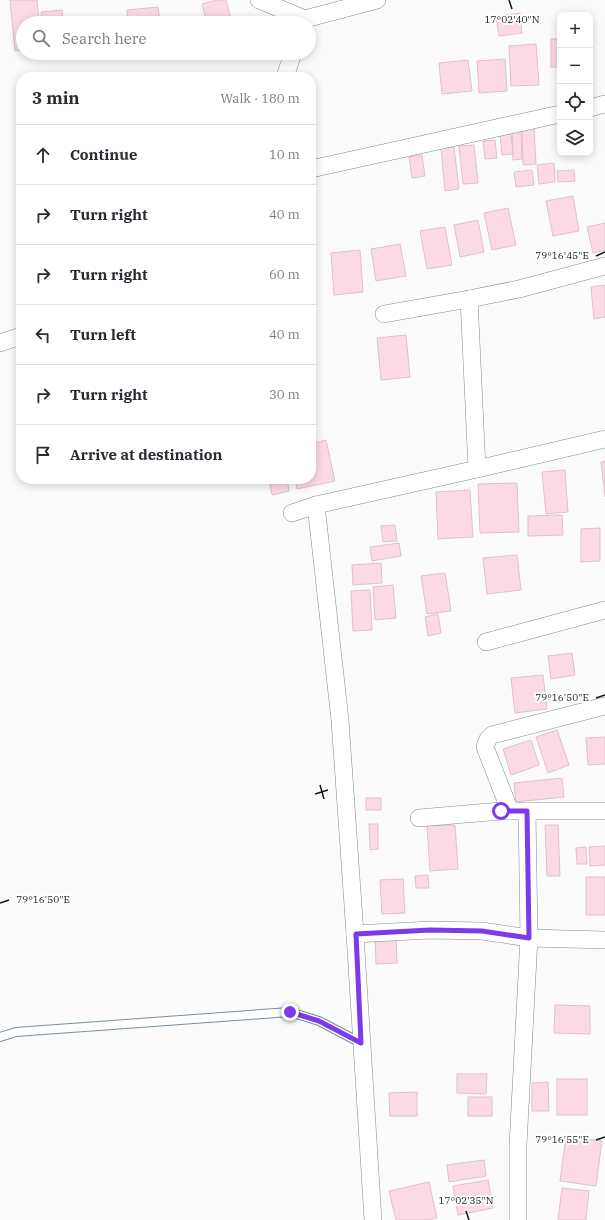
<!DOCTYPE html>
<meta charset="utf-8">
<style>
:root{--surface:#fff;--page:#f2f2f3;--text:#2b2b33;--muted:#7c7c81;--line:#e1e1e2}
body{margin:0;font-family:"IBM Plex Serif",serif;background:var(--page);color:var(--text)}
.controls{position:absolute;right:12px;top:12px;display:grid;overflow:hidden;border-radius:8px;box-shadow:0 2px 10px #0003}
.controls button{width:36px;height:36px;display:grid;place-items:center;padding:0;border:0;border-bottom:1px solid var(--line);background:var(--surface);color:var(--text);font:20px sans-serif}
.stop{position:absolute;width:12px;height:12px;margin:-9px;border:3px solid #7c3aed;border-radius:50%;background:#fff}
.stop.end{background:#7c3aed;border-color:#fff;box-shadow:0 1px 4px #0008}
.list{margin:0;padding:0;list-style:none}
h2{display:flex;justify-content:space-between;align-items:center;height:52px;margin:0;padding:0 16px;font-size:17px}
h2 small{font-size:13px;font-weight:400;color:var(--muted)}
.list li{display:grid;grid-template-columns:26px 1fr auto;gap:12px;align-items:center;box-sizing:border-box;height:60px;padding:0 16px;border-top:1px solid var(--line)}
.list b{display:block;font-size:15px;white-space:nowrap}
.list em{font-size:13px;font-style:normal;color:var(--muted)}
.icon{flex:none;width:22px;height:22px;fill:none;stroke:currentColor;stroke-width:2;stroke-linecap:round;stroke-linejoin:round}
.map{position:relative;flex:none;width:605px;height:1220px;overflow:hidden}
.search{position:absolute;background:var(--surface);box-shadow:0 2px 10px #0003;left:16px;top:16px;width:300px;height:44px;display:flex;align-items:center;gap:10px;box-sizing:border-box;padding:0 14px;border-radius:22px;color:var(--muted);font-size:15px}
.panel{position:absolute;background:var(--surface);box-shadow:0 2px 10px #0003;left:16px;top:72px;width:300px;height:412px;border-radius:16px}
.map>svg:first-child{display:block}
.building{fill:#fbdae5;stroke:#e1c0cb}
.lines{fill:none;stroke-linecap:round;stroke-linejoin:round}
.lane-casing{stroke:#738f9f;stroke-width:10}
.street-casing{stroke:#738f9f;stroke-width:18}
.lane{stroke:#fff;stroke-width:8}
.street{stroke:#fff;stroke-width:17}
.route{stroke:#7c3aed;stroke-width:5}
.ticks{fill:none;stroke:#0e191f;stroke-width:1.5}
.ticks-label{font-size:10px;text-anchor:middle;fill:#0e191f;stroke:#fff;stroke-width:3.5;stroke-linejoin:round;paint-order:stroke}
</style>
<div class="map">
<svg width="605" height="1220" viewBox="0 0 605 1220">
<rect width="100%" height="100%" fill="#fbfbfb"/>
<g class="building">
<polygon points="10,0 37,0 39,23 23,23 23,50 15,51"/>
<polygon points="217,0 226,0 232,23 207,23 202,4"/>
<polygon points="158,7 160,23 128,23 127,10"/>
<polygon points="62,10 63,23 42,23 41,12"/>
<polygon points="520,13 522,33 499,36 496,16"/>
<rect x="551" y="39" width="9" height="28"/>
<polygon points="536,44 539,85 511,86 509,46"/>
<polygon points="505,59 507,91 479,93 477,61"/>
<polygon points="468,60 472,91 442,94 439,63"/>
<polygon points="534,128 536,164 523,165 522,129"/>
<polygon points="512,131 521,131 522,159 513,160"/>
<polygon points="511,133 513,154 502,155 500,134"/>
<polygon points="495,140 497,158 485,159 483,141"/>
<polygon points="474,145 478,183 463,184 459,146"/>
<polygon points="454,147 459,189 445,191 441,148"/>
<polygon points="422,155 425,176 412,178 409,157"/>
<polygon points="554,163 555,182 539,184 537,165"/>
<polygon points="532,170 534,185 516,187 514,172"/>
<polygon points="574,170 575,181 558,182 557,171"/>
<polygon points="573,196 579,231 553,236 546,201"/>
<polygon points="508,208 516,245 492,250 484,213"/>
<polygon points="478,220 484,252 460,257 454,225"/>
<polygon points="605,223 605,250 593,253 587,227"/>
<polygon points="445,227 452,265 427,269 420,231"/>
<polygon points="400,244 406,276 376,281 371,249"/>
<polygon points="360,250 363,292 334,295 331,253"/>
<polygon points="605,285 605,317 594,319 591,287"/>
<polygon points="311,292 315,325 311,326"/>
<polygon points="406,335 410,377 381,380 377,338"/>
<polygon points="326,440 335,481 297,489 295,479 311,479 311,444"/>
<polygon points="605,461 605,497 601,462"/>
<polygon points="565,470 568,512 546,514 542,472"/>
<polygon points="269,479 287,479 289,491 272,495"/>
<polygon points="517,483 519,532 480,533 478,484"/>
<polygon points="470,490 473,537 438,539 436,492"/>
<polygon points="562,515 563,535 528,536 528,516"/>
<polygon points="395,525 397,541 383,542 381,526"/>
<polygon points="600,528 600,561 581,562 581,529"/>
<polygon points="399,543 401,556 372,561 370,547"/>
<polygon points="517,555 521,590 487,594 483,558"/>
<polygon points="381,563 382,583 353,585 352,565"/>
<polygon points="445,573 451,611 427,614 421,576"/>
<polygon points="393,585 396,618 375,620 373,587"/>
<polygon points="370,590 372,630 353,631 351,591"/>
<polygon points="438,614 441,633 428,636 425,617"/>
<polygon points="572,653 575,675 551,679 548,656"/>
<polygon points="543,675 547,709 515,713 511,678"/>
<polygon points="557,730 569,765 548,773 536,737"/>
<polygon points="605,737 605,764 588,765 586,738"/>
<polygon points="531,740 539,765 511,775 503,749"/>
<polygon points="562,778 564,797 516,802 514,783"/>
<rect x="366" y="798" width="15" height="12"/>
<polygon points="369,824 378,824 378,849 370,850"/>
<polygon points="455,825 458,869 430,871 427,826"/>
<polygon points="545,825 558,825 560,876 547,876"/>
<polygon points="605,846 605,865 590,866 589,847"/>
<polygon points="586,847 587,864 577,864 576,848"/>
<polygon points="428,875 429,888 416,888 415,876"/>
<rect x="586" y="877" width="19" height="38"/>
<polygon points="403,879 405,913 382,914 380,880"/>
<polygon points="396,939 397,963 376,964 375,940"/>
<polygon points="555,1005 590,1006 590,1034 554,1033"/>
<polygon points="457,1074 487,1074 486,1094 457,1093"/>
<rect x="557" y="1079" width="30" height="36"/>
<polygon points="548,1082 549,1111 532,1111 532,1083"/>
<polygon points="417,1092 417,1116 390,1116 389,1093"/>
<rect x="468" y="1097" width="24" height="19"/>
<polygon points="566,1136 602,1141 596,1186 560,1181"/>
<polygon points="484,1160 486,1176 449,1182 447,1165"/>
<polygon points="488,1180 493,1208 458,1215 453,1186"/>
<polygon points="429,1182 437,1218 428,1220 396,1220 389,1191"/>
<polygon points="562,1188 589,1191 586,1220 558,1220"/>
</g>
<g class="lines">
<defs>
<polyline id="lane" points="0,1037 16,1032 290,1012 319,1021 361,1043"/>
<g id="street">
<polyline points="259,0 305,19 377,0"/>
<polyline points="285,77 293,53"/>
<polyline points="590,108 605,104"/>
<polyline points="311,169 560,114"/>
<polyline points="469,299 477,469"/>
<polyline points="384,314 469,299 519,289 605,266"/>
<polyline points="0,343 21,336"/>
<polyline points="316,505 340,720 355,934 373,1220"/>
<polyline points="292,513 316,505 477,469 605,439"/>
<polyline points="486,642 605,610"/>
<polyline points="510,811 485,747 488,739 492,735 605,706"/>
<polyline points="419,818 501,811 605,811"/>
<polyline points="355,934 430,930 482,931 529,938 605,940"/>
<polyline points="518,1220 518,1145 529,938 527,811"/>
</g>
</defs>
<use href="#lane" class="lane-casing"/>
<use href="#street" class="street-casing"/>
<use href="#lane" class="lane"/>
<use href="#street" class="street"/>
</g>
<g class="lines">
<polyline class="route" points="290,1012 319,1021 361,1043 356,934 430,930 482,931 529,938 527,811 501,811"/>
</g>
<path class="ticks" d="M509,0l3,9M596,256l9,-4M596,698l9,-3M320,785l4,14M315,794l13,-4M0,903l9,-3M596,1140l9,-3M466,1211l3,9"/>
<g class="ticks-label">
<text x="512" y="23">17°02'40"N</text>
<text x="562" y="259">79°16'45"E</text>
<text x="562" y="701">79°16'50"E</text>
<text x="43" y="903">79°16'50"E</text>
<text x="562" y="1143">79°16'55"E</text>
<text x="466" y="1204">17°02'35"N</text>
</g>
</svg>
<div class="controls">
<button>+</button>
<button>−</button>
<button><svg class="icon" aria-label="locate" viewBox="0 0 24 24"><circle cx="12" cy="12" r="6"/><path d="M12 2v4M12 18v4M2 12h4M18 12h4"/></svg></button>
<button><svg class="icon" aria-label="layers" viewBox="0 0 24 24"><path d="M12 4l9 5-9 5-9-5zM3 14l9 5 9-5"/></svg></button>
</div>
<div class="stop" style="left:501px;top:811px"></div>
<div class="stop end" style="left:290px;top:1012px"></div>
<div class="search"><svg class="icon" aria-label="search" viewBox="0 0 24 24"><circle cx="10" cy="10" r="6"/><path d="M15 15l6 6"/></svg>Search here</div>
<section class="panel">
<h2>3 min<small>Walk · 180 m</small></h2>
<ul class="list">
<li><svg class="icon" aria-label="ahead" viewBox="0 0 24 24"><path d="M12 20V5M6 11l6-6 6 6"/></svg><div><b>Continue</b></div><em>10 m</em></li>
<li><svg class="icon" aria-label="right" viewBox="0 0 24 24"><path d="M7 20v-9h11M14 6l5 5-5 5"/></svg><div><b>Turn right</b></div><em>40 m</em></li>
<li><svg class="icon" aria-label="right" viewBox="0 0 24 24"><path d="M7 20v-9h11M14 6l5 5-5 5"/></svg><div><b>Turn right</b></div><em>60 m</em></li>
<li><svg class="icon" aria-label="left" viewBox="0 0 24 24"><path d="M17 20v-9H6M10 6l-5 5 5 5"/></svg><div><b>Turn left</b></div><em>40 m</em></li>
<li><svg class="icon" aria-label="right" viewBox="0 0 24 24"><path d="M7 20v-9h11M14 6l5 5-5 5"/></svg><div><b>Turn right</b></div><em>30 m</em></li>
<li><svg class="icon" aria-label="arrive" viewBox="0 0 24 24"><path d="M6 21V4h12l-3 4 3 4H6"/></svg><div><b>Arrive at destination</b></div></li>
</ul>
</section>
</div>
